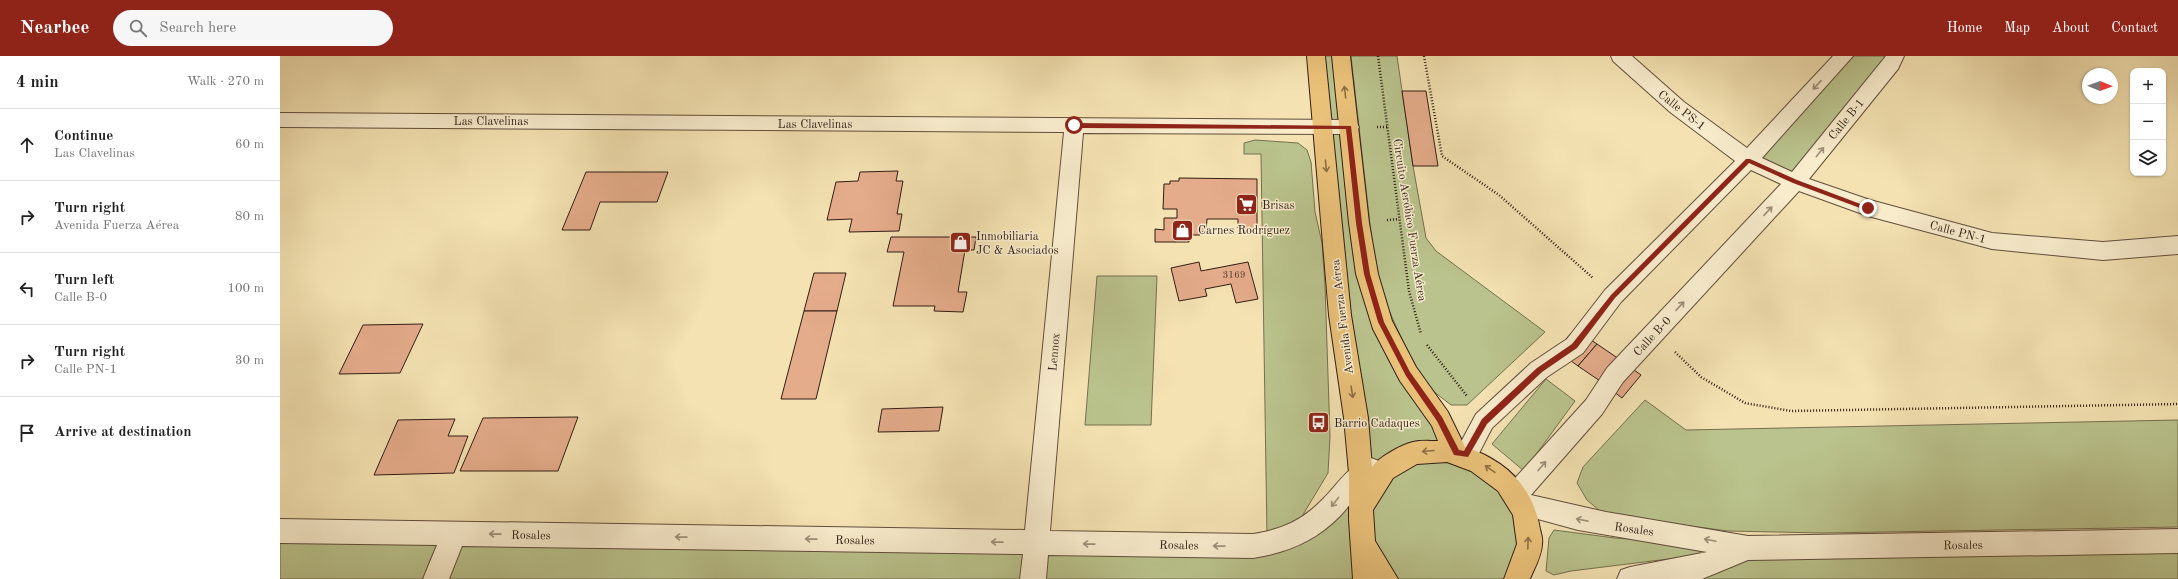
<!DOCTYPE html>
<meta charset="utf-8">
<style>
:root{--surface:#fff;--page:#f6f6f6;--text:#222;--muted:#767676;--line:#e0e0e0;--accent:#8f2418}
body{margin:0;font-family:"Old Standard TT",serif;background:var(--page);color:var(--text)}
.controls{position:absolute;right:12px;top:12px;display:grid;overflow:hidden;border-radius:8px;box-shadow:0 1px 3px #0004}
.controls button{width:36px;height:36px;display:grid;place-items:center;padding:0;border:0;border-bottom:1px solid var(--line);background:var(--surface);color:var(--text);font:20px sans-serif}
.compass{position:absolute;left:1802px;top:12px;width:36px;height:36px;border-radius:50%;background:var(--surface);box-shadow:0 1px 3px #0004;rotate:91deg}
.stop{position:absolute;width:12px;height:12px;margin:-9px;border:3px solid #8f2418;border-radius:50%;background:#fff}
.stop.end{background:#8f2418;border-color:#fff;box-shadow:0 1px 4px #0008}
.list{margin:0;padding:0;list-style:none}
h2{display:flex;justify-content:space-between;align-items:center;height:52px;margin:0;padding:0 16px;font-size:17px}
h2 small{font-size:13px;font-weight:400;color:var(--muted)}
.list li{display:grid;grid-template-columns:26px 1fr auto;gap:12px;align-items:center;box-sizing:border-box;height:72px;padding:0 16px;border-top:1px solid var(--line)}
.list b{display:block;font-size:15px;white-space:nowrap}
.list p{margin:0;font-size:13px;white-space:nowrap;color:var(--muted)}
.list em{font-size:13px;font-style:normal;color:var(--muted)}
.icon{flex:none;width:22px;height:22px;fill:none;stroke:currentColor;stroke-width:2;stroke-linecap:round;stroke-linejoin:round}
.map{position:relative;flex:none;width:1898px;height:523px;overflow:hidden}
header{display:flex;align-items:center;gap:24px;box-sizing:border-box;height:56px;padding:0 20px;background:var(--accent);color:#fff}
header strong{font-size:19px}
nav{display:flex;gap:22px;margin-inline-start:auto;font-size:14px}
.search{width:280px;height:36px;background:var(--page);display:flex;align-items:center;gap:10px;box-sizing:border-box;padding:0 14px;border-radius:22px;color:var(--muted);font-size:15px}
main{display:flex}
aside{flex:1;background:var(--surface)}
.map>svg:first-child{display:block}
.green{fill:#bac38d;stroke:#757050}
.building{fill:#e5ac8b;stroke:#301d14}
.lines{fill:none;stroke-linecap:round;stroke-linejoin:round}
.minor-casing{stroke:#614e3c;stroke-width:2}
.major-casing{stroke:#301d14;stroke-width:2}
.path{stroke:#301d14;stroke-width:2.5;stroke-dasharray:1 2;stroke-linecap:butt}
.minor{fill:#f8eccd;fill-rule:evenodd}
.major{fill:#eac179;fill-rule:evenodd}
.oneway{stroke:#9e8f7a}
.oneway2{stroke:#8d6f46}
.route{fill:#8f2418}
.labels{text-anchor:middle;stroke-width:3;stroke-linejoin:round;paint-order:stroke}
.number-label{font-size:10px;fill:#5d4132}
.street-label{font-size:12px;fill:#301d14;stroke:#f8eccd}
.poi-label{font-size:12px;fill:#301d14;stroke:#f8eccd;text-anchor:start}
</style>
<header>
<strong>Nearbee</strong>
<div class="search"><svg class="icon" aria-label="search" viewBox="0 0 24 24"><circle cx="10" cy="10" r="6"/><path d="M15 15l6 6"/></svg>Search here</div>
<nav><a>Home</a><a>Map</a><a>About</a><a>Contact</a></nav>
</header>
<main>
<aside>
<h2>4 min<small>Walk · 270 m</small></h2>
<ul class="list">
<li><svg class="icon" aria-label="ahead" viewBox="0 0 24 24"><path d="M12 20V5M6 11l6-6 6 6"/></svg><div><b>Continue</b><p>Las Clavelinas</p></div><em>60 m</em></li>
<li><svg class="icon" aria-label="right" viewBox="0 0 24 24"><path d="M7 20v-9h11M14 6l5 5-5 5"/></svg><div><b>Turn right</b><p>Avenida Fuerza Aérea</p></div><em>80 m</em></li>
<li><svg class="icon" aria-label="left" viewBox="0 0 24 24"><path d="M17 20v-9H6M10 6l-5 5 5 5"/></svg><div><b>Turn left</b><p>Calle B-0</p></div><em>100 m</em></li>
<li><svg class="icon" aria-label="right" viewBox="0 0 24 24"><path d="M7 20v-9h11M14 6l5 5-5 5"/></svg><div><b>Turn right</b><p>Calle PN-1</p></div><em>30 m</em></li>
<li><svg class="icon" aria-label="arrive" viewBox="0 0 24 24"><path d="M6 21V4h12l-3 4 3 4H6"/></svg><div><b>Arrive at destination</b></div></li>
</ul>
</aside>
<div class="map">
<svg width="1898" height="523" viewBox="0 0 1898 523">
<rect width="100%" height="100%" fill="#f4e2b2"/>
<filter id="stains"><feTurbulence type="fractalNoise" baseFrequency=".005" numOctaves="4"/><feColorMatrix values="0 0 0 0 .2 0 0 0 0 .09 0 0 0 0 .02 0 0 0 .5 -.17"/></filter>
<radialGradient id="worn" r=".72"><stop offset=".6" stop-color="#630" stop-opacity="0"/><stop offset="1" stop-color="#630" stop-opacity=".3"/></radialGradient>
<g class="green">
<polygon points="1036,0 1061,0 1087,218 1160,363 1241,448 1237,523 0,523 0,475 997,487 1081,417"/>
<polygon points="1071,0 1117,0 1133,110 1146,182 1156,195 1265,276 1187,349 1171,349 1153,335 1134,310 1103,241 1094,203"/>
<polygon points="1564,0 1615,0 1515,126 1468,104"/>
<polygon points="975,84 1018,87 1027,94 1031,106 1035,156 1042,187 1045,229 1050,380 1048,417 1021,462 1003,474 987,479 981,98 964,98 964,87"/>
<polygon points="817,220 877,220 871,369 805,369"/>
<polygon points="1266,323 1295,345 1244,415 1212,388"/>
<polygon points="1365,344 1406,374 1898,364 1898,471 1543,477 1448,475 1342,461 1320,455 1307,444 1297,427 1303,411"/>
<polygon points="1274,474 1335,482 1417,488 1421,499 1291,515 1274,519 1266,515 1269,482"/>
<polygon points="1898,485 1898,523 1350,523 1468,492"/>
</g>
<g class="building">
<polygon points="1122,35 1146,35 1158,110 1133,110"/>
<polygon points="618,115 616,125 623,125 617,158 622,158 619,175 569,176 572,163 547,164 556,126 578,125 580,116"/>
<polygon points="306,116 388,116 377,146 320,146 310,174 282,174"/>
<polygon points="899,122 977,123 977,173 958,172 958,163 927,163 926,176 921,176 920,179 909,179 909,186 875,186 875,173 884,174 884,162 897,162 897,153 883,153 884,128 890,128 890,125 899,125"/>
<polygon points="611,181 696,181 694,194 685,194 678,236 687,236 683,256 654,255 655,250 613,250 624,196 607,196"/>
<polygon points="919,206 921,215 968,206 978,243 956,247 951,228 925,233 927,240 899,245 891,212"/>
<polygon points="534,217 566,217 557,255 524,255"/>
<polygon points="524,255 557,255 536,343 501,343"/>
<polygon points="143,268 120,317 59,318 83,269"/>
<polygon points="1295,273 1317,288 1298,310 1276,294"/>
<polygon points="1317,288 1339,303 1320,325 1298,310"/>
<polygon points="1339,303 1361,319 1342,342 1320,325"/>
<polygon points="663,351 659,375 598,376 602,353"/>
<polygon points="1031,358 1044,358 1045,376 1033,376"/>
<polygon points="298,361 278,415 180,415 203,362"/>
<polygon points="175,363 168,380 188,380 174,417 94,419 118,364"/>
</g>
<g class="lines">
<defs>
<g id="minor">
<polygon points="1331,0 1352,0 1404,46 1467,92 1553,0 1573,0 1482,102 1512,116 1606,0 1624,0 1618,13 1529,123 1590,144 1712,177 1823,186 1898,180 1898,198 1823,204 1712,193 1588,160 1519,135 1343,326 1322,358 1251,439 1326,456 1468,480 1898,473 1898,497 1468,504 1422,523 1337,523 1341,514 1350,511 1427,496 1298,474 1232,456 1224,439 1227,431 1306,344 1327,312 1501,128 1471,114 1341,246 1303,297 1267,321 1212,372 1194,407 1186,410 1178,407 1174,399 1196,358 1251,307 1287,283 1325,234 1455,105 1390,56 1333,5"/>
<path d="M0,57l1069,7 7,2 3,5 -3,5 -7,2 -266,-1 -33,398 203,3c28,-4 50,-14 70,-35 17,-17 23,-32 48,-41l8,3 4,8c-5,10 -14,13 -21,21 -8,8 -14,18 -22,26 -24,25 -54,37 -87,42l-205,-3 -2,24h-26l3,-25 -561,-8 -13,33h-26l14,-34 -157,-2v-24l745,11 39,-398 -784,-5z"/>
</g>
<path id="major" d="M1027,0h18l26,259 17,103 4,49c7,-10 29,-22 41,-25 8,-2 17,-1 25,-1l-6,-15 -32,-45 -27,-52 -17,-55 -7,-51 -17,-167h18l19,167 9,51 14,47 24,46 32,45 17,35c40,13 68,39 75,82 1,4 3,10 2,15 0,11 -8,25 -12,35h-26l13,-35 -4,-29 -15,-24 -27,-20 -24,-9 -30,2 -24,14 -20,32 2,31 23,38h-45l-4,-59v-47l-5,-55 -15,-103z"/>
</defs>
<use href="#minor" class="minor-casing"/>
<use href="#major" class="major-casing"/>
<g class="path">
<polyline points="1098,0 1129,235 1141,278"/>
<polyline points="1144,0 1162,100 1219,139 1313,222"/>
<polyline points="1097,71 1107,71"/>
<polyline points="1107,164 1119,163"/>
<polyline points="1147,289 1187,340"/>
<polyline points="1395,296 1421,321 1465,347 1511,355 1898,348"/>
</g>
<use href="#minor" class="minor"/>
<use href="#major" class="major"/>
</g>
<defs><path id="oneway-shaft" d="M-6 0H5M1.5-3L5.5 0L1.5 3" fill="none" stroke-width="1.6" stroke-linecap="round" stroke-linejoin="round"/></defs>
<g class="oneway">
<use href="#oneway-shaft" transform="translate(1537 29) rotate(133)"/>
<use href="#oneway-shaft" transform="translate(1540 96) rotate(-51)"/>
<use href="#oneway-shaft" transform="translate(1488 155) rotate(-47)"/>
<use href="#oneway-shaft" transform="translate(1400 250) rotate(-47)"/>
<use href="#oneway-shaft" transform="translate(1262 410) rotate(-49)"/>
<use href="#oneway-shaft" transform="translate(1055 446) rotate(128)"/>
<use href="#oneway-shaft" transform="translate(1302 464) rotate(-169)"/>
<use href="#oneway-shaft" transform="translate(215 478) rotate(-179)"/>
<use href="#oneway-shaft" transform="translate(401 481) rotate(-179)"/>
<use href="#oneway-shaft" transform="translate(531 483) rotate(-179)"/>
<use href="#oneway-shaft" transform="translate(1430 484) rotate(-168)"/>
<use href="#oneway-shaft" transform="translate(717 486) rotate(-179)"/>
<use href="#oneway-shaft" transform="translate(809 488) rotate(-179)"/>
<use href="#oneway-shaft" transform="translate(939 490) rotate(-179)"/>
</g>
<g class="oneway2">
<use href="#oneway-shaft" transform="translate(1065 36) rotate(-96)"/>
<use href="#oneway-shaft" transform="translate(1046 110) rotate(84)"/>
<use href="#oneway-shaft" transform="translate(1072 336) rotate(81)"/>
<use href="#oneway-shaft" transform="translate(1148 395) rotate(175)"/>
<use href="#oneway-shaft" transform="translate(1210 413) rotate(-145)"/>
<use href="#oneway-shaft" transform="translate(1248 487) rotate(-88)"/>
</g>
<polygon class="route" points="794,67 1071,70 1082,167 1090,218 1104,266 1130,316 1162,361 1179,394 1184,395 1202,363 1257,312 1292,288 1331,239 1466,103 1470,103 1517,124 1591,152 1588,155 1513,127 1469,107 1335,242 1297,292 1262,316 1207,368 1188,401 1174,399 1157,365 1126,320 1098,266 1084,218 1076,167 1066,73 794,72 792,69"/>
<defs>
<symbol id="supermarket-square" viewBox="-11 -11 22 22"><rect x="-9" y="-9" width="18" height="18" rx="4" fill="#8f2418" stroke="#f8eccd"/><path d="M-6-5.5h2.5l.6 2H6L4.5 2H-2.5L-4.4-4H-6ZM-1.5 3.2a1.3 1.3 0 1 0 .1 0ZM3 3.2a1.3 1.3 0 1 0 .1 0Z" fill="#fff"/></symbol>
<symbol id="shop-square" viewBox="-11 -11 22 22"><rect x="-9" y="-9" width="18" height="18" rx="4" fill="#8f2418" stroke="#f8eccd"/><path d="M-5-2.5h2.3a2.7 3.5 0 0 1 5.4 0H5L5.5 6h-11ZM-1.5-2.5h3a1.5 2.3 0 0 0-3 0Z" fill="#fff"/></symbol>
<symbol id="bus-square" viewBox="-11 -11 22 22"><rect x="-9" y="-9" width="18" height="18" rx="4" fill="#8f2418" stroke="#f8eccd"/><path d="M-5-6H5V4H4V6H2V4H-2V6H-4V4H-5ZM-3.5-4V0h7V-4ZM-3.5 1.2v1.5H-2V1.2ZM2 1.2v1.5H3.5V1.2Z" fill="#fff"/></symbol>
</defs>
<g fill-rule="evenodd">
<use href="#supermarket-square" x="954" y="136" width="25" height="25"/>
<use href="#shop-square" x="890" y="162" width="25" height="25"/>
<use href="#shop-square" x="668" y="174" width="25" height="25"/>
<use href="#bus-square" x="1026" y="354" width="25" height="25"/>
</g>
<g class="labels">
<g class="number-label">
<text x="954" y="222">3169</text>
</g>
<g class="street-label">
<text transform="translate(1402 54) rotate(38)" y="4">Calle PS-1</text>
<text transform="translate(1566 63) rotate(-51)" y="4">Calle B-1</text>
<text x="211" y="69">Las Clavelinas</text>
<text x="535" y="72">Las Clavelinas</text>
<text transform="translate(1130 164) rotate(81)" y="4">Circuito Aeróbico Fuerza Aérea</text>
<text transform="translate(1678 176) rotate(15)" y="4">Calle PN-1</text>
<text transform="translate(1062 261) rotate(-97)" y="4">Avenida Fuerza Aérea</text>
<text transform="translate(1372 280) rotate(-47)" y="4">Calle B-0</text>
<text transform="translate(774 296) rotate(-85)" y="4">Lennox</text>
<text transform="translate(1354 473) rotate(8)" y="4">Rosales</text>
<text transform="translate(251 479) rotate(1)" y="4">Rosales</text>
<text transform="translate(575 484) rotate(1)" y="4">Rosales</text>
<text transform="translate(899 489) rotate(1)" y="4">Rosales</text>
<text transform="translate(1683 489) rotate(-1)" y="4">Rosales</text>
</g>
<g class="poi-label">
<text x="982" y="153">Brisas</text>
<text x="918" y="178">Carnes Rodríguez</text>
<text x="696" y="184">Inmobiliaria<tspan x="696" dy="14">JC &amp; Asociados</tspan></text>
<text x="1054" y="371">Barrio Cadaques</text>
</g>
</g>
<rect width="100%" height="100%" filter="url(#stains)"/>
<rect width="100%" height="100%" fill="url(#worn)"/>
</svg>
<div class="controls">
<button>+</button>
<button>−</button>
<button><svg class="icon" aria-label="layers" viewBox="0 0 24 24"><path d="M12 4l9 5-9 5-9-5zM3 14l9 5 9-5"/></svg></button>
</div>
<svg class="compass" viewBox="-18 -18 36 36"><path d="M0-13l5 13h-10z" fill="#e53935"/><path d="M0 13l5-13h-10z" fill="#767676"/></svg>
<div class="stop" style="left:794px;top:69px"></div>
<div class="stop end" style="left:1588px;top:152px"></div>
</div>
</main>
